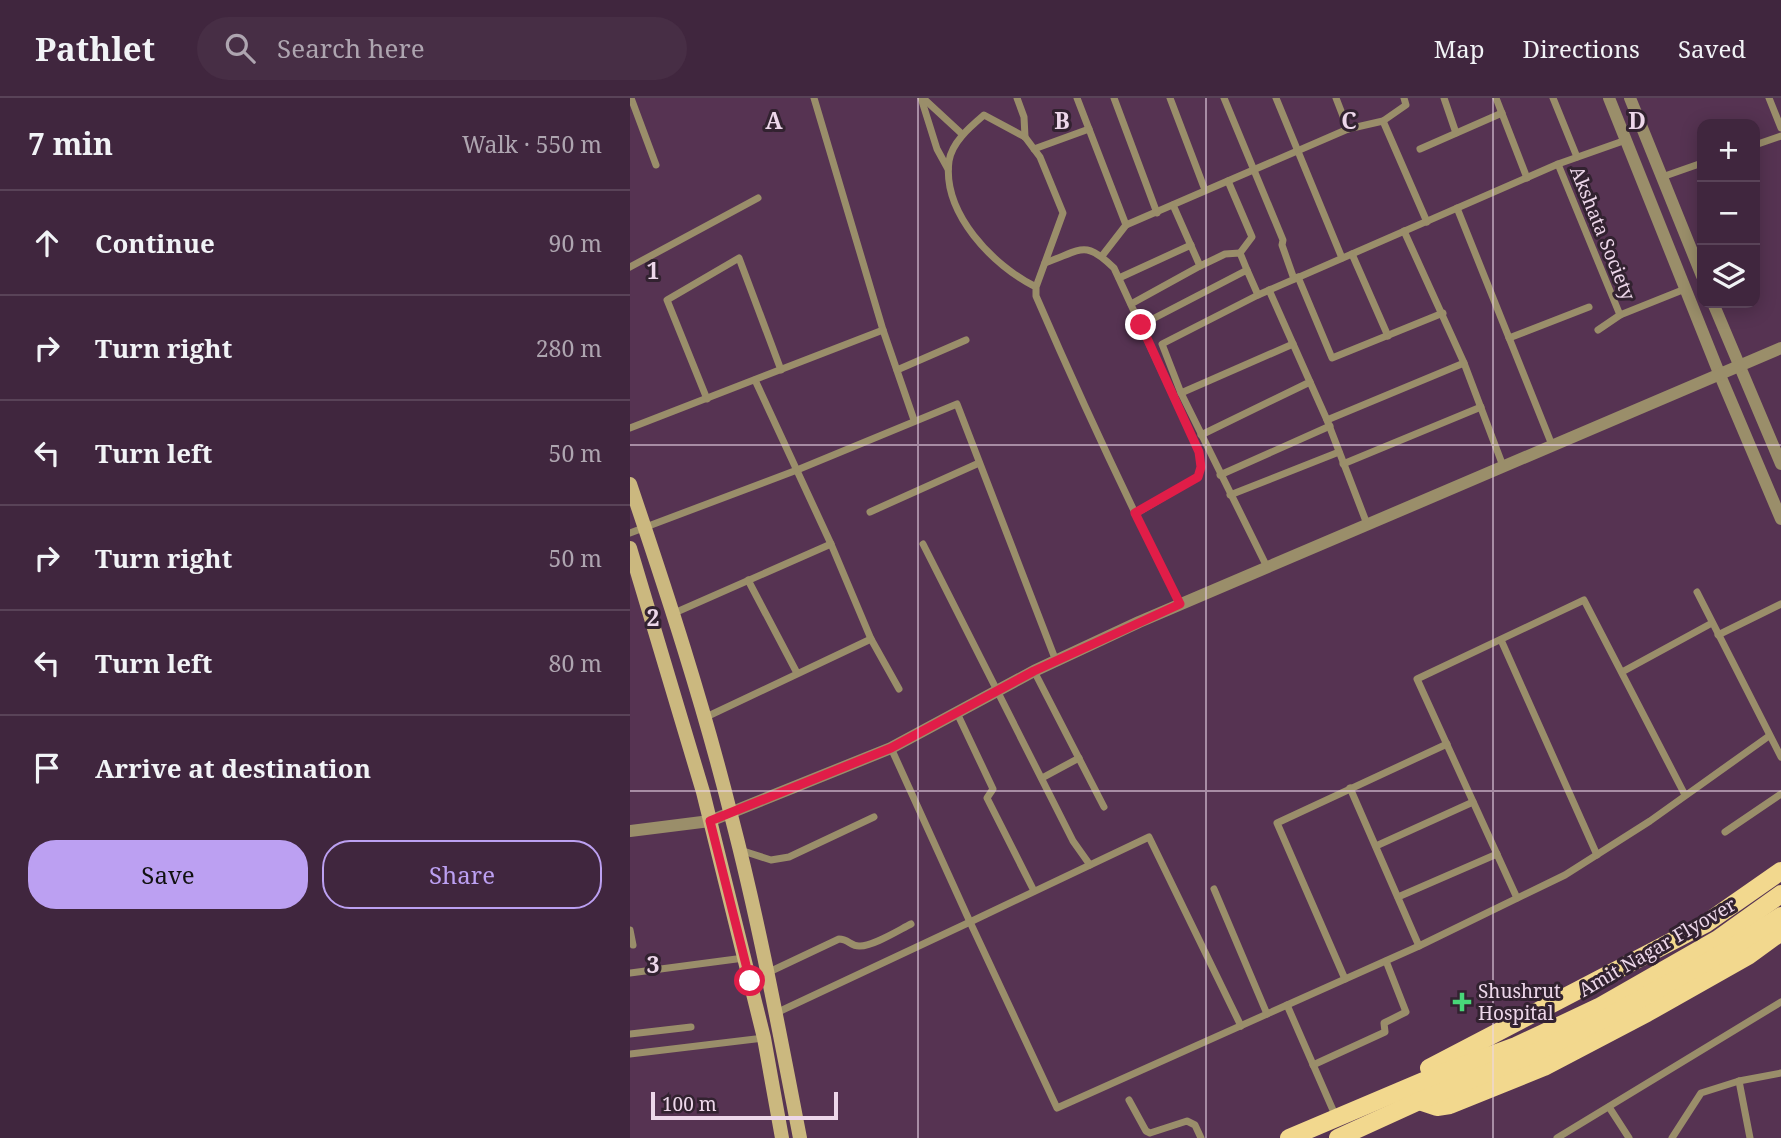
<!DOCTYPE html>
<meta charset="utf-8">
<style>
:root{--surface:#40263e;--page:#472e45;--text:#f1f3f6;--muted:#aea5b0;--line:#594358;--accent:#bca0f2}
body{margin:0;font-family:"Noto Serif",serif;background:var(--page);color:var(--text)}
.controls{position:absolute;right:21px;top:21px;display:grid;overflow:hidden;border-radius:14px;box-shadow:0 4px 18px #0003}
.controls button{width:63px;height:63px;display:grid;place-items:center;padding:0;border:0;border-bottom:2px solid var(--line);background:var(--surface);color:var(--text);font:35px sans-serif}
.scale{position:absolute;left:21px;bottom:18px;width:187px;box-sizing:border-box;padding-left:7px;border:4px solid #edd7ea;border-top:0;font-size:19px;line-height:24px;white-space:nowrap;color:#edd7ea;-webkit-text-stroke:5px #322230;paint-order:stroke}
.stop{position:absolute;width:21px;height:21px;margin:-16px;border:5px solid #e11d48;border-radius:50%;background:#fff}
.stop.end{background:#e11d48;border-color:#fff;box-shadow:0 2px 7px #0008}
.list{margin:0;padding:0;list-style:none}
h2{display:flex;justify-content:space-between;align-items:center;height:91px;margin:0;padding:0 28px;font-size:30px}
h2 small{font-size:23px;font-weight:400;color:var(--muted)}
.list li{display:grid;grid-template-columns:46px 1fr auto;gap:21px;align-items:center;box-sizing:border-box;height:105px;padding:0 28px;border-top:2px solid var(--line)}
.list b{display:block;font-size:26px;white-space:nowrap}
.list em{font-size:23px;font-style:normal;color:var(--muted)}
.actions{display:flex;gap:14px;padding:21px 28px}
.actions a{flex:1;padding:16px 0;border:2px solid var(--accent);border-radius:28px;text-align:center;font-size:24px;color:var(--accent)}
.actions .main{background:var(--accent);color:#111}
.icon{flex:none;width:38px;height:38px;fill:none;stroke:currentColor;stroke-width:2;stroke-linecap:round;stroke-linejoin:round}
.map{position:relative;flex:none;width:1151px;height:1040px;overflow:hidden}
header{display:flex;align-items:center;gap:42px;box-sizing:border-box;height:98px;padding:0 35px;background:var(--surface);border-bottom:2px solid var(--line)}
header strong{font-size:33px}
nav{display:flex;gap:38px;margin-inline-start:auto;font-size:24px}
.search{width:490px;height:63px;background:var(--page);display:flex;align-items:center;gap:18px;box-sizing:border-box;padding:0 24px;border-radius:38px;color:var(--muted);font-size:26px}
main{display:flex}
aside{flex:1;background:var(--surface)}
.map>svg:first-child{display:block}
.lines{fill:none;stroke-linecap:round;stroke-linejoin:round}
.minor{stroke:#9a8e6a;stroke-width:7}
.tertiary{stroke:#9a8e6a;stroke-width:12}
.secondary{stroke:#cbb87f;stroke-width:14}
.primary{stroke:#f2d88e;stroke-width:18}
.route{stroke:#e11d48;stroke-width:9}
.grid{fill:none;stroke:#edd7ea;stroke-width:2;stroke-opacity:0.55}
.poi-dot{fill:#48d779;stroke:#322230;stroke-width:2.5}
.labels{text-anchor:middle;stroke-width:6;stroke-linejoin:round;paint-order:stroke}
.street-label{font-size:19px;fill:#edd7ea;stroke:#322230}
.poi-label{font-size:19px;fill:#edd7ea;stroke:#322230;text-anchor:start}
.grid-label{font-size:23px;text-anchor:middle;font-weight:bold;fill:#edd7ea;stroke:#322230;stroke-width:6;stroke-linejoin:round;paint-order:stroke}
</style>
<header>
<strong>Pathlet</strong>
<div class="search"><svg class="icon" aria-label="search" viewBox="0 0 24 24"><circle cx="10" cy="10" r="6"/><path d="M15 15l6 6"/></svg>Search here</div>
<nav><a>Map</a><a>Directions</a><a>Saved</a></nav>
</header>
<main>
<aside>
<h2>7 min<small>Walk · 550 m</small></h2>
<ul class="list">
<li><svg class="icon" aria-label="ahead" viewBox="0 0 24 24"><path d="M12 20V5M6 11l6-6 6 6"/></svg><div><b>Continue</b></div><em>90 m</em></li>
<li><svg class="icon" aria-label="right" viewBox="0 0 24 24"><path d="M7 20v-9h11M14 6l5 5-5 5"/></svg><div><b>Turn right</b></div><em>280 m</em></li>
<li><svg class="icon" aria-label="left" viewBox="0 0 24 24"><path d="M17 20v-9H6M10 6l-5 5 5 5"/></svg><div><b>Turn left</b></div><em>50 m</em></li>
<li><svg class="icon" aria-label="right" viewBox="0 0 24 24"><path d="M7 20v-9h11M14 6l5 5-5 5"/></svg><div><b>Turn right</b></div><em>50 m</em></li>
<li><svg class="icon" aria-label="left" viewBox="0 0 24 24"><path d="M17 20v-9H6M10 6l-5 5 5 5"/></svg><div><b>Turn left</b></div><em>80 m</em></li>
<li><svg class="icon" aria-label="arrive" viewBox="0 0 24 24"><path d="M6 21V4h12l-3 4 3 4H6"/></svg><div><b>Arrive at destination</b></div></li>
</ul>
<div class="actions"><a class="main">Save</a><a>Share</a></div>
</aside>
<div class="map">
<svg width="1151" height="1040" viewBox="0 0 1151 1040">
<rect width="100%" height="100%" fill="#563352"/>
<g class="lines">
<g class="minor">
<polyline points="1,0 26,67"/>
<polyline points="184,0 253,232 284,322"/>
<polyline points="291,0 307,51 318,71"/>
<polyline points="293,0 332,36"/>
<polyline points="387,0 394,19 395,39"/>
<polyline points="447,0 496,127"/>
<polyline points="484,0 527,115"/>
<polyline points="540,0 575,92"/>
<polyline points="594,0 653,142 652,147 664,181"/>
<polyline points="646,0 712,160"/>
<polyline points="706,0 718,31"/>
<polyline points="814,0 826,35"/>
<polyline points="866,0 897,80"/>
<polyline points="923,0 947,59"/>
<polyline points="1139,0 1151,30"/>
<polyline points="753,23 797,124"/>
<polyline points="1125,47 1151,38"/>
<polyline points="404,51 459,31"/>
<polyline points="790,51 872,15"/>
<polyline points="928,66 990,217"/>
<polyline points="1032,79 1072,65"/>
<polyline points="598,83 622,139 610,155"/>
<polyline points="543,107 570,168 595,156 610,155 617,172"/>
<polyline points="827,110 922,347"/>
<polyline points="774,133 834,265 873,368"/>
<polyline points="722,156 758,238"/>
<polyline points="472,158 496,127 718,31 753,23 776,7 774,0"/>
<path d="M415,165c37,-13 39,-24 69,5l85,184 2,14 -3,11 -63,37"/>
<polyline points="0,169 128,100"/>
<polyline points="668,179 702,260 813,215"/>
<polyline points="489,180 561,147"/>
<path d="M406,189l27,-74 -23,-56 -15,-20 -41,-22c-14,12 -32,27 -35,46 -7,52 44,105 87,126v9c45,104 93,207 144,308"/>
<polyline points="501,206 570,168"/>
<polyline points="511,227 617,172 628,197"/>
<polyline points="968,232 990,217 1055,191"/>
<polyline points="879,240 959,209"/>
<polyline points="267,272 336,242"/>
<polyline points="125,282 201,446 241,541 269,591"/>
<polyline points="680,284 697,322 737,426"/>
<polyline points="551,295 663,246"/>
<polyline points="77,301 37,202 109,160 151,272"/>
<polyline points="697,322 834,265"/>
<polyline points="0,330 253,232"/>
<polyline points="571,337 680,284 639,192"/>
<polyline points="713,366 851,309"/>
<polyline points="590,377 700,328"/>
<polyline points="600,397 709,354"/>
<polyline points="240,414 349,365"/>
<polyline points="0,435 167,372 327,306 426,563"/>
<polyline points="293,446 443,743 460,767"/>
<polyline points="637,469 551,295 532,246 628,197 928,66 996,42"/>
<polyline points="118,482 167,575"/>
<polyline points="1067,494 1151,659"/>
<polyline points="42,516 201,446"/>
<polyline points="1088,537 1151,506"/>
<polyline points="871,542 967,757"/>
<polyline points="404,573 474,709"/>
<polyline points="992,574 1082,525"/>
<polyline points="327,615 363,691 357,700 404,793"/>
<polyline points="74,620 241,541"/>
<polyline points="261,650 340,824 519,739 611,928"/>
<polyline points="412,680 449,660"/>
<polyline points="720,690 789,848"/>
<polyline points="1095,734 1151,696"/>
<polyline points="746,748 843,704"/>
<polyline points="110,752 141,762 159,759 244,719"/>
<polyline points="584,791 637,916"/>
<polyline points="768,799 867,756"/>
<polyline points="887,800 787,581 954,502 1055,697"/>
<polyline points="0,832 3,847"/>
<polyline points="0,875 114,860"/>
<path d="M137,875l72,-34c9,0 12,7 20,7 13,1 40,-16 52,-22"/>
<polyline points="715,881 647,725 817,646"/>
<polyline points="657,907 706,1019"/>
<polyline points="146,915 340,824 427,1010 789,848 935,777 1020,723 1139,638"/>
<polyline points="0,936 61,929"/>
<polyline points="0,956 134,940"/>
<polyline points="683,967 755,934 754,925 776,914 756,863"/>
<polyline points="1109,983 1120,1040"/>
<polyline points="499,1002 516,1033 520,1035 557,1023 565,1027 571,1040"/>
<polyline points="979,1009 999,1040"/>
<polyline points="927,1040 1151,904"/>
<polyline points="1042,1040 1071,995 1109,983 1151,975"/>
</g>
<g class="tertiary">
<polyline points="979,0 1089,275 1151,421"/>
<polyline points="1000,0 1072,178"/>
<polyline points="1083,205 1151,366"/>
<polyline points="0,733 80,723 261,650 404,573 509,524 1151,250"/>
</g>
<g class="secondary">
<path d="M0,386c37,109 73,219 101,331 28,107 48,215 69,323"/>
<polyline points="0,450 73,694 134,940 152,1040"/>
</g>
<g class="primary">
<polyline points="799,970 1075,826 1151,773"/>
<polyline points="789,1003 807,1009 820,1007 914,969 1017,915 1118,858 1151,834"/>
<polyline points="659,1040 810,976 886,948 969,909 1088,841 1151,796"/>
<polyline points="708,1040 789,1003 896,959 972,922 1093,855 1151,818"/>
</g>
</g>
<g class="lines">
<polyline class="route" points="120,883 80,723 261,650 404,573 550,506 505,415 568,379 571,369 569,354 511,227"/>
</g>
<path class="grid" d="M288,0v1040M576,0v1040M863,0v1040M0,347h1151M0,693h1151"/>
<path class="poi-dot" d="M828.5 893.5h7v7h7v7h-7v7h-7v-7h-7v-7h7z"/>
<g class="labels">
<g class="street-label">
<text transform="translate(973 135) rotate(68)" y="7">Akshata Society</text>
<text transform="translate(1027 849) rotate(-30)" y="7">Amit Nagar Flyover</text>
</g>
<g class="poi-label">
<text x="848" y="900">Shushrut<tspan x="848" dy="22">Hospital</tspan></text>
</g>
</g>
<g class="grid-label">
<text x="144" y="31">A</text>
<text x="432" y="31">B</text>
<text x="719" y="31">C</text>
<text x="1007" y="31">D</text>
<text x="23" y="181">1</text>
<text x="23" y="528">2</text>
<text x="23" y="875">3</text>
</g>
</svg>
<div class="controls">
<button>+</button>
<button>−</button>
<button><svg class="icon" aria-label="layers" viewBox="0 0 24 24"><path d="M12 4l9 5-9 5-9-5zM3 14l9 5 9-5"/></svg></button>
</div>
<div class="scale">100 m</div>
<div class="stop" style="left:120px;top:883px"></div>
<div class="stop end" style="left:511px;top:227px"></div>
</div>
</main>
